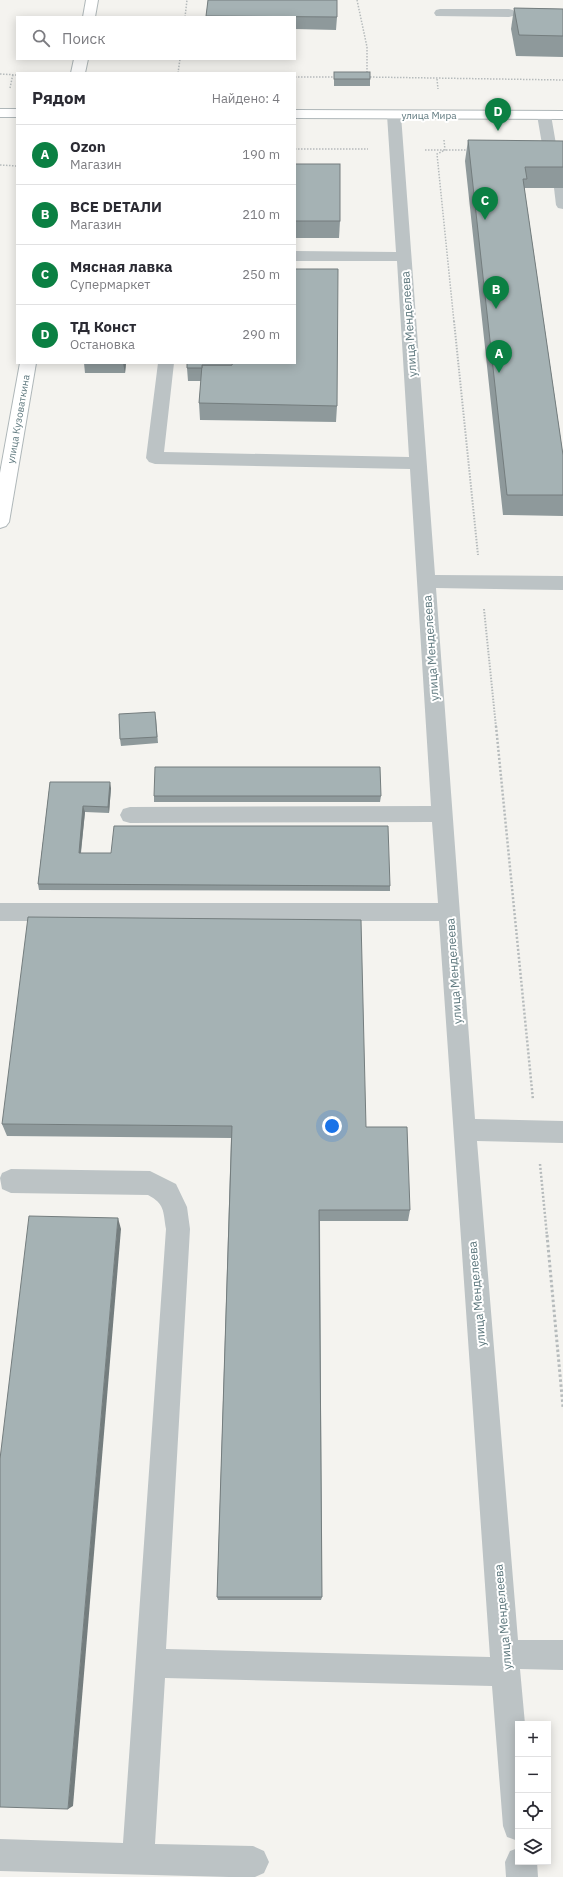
<!DOCTYPE html>
<html lang="ru">
<meta charset="utf-8">
<style>
:root{--surface:#fff;--page:#f7f7f7;--text:#2b2b33;--muted:#7c7c81;--line:#e1e1e2;--accent:#0b8043}
body{margin:0;font-family:"IBM Plex Sans",sans-serif;background:var(--page);color:var(--text)}
.controls{position:absolute;right:12px;bottom:12px;display:grid;overflow:hidden;border-radius:0px;box-shadow:0 2px 10px #0003}
.controls button{width:36px;height:36px;display:grid;place-items:center;padding:0;border:0;border-bottom:1px solid var(--line);background:var(--surface);color:var(--text);font:20px sans-serif}
.you{position:absolute;left:332px;top:1126px;width:14px;height:14px;margin:-10px;border:3px solid #fff;border-radius:50%;background:#1a73e8;box-shadow:0 0 0 6px #1a73e833}
.badge{display:grid;place-items:center;width:26px;height:26px;border-radius:50%;background:var(--accent);color:#fff;font-size:13px;font-weight:700}
.pin{position:absolute;translate:-50% -33px;filter:drop-shadow(0 1px 2px #0008)}
.pin::after{content:'';position:absolute;top:21px;width:14px;height:12px;background:inherit;clip-path:polygon(0 0,100% 0,50% 100%)}
.list{margin:0;padding:0;list-style:none}
h2{display:flex;justify-content:space-between;align-items:center;height:52px;margin:0;padding:0 16px;font-size:17px}
h2 small{font-size:13px;font-weight:400;color:var(--muted)}
.list li{display:grid;grid-template-columns:26px 1fr auto;gap:12px;align-items:center;box-sizing:border-box;height:60px;padding:0 16px;border-top:1px solid var(--line)}
.list b{display:block;font-size:15px;white-space:nowrap}
.list p{margin:0;font-size:13px;white-space:nowrap;color:var(--muted)}
.list em{font-size:13px;font-style:normal;color:var(--muted)}
.icon{flex:none;width:22px;height:22px;fill:none;stroke:currentColor;stroke-width:2;stroke-linecap:round;stroke-linejoin:round}
.map{position:relative;flex:none;width:563px;height:1877px;overflow:hidden}
.search{position:absolute;background:var(--surface);box-shadow:0 2px 10px #0003;left:16px;top:16px;width:280px;height:44px;display:flex;align-items:center;gap:10px;box-sizing:border-box;padding:0 14px;border-radius:0px;color:var(--muted);font-size:15px}
.panel{position:absolute;background:var(--surface);box-shadow:0 2px 10px #0003;left:16px;top:72px;width:280px;height:292px;border-radius:0px}
.map>svg:first-child{display:block}
.lines{fill:none;stroke-linecap:round;stroke-linejoin:round}
.major-casing{stroke:#afb7b9;stroke-width:2}
.path-far3{stroke:#b6bbbc;stroke-width:1.5;stroke-dasharray:1.5 1.5;stroke-linecap:butt}
.path-far2{stroke:#b6bbbc;stroke-width:2;stroke-dasharray:1.5 1.5;stroke-linecap:butt}
.path-far1{stroke:#b6bbbc;stroke-width:2.5;stroke-dasharray:2 2;stroke-linecap:butt}
.path{stroke:#b6bbbc;stroke-width:3;stroke-dasharray:2.5 2.5;stroke-linecap:butt}
.minor{fill:#bcc3c5;fill-rule:evenodd}
.major{fill:#fff;fill-rule:evenodd}
.wall{fill:#8e999b}
.shaded-wall{fill:#747d7e}
.building{fill:#a5b2b4;stroke:#747d7e}
.labels{text-anchor:middle;stroke-width:4;stroke-linejoin:round;paint-order:stroke}
.far-street-label{font-size:10px;fill:#5d777d;stroke:#fff}
.street-label{font-size:12px;fill:#5d777d;stroke:#fff}
</style>
<div class="map">
<svg width="563" height="1877" viewBox="0 0 563 1877">
<rect width="100%" height="100%" fill="#f4f3ef"/>
<g class="lines">
<defs>
<g id="major">
<polygon points="86,0 98,0 95,17 83,17"/>
<polygon points="74,59 88,59 85,73 71,73"/>
<rect x="0" y="109" width="17" height="8"/>
<polygon points="295,110 563,111 563,119 295,118"/>
<polygon points="20,363 36,363 9,522 6,526 0,528 0,473"/>
</g>
</defs>
<use href="#major" class="major-casing"/>
<g class="path-far3">
<polyline points="357,0 367,47 367,74"/>
<polyline points="185,17 187,0"/>
<polyline points="178,73 180,59"/>
<polyline points="0,74 17,75"/>
<polyline points="295,77 336,77"/>
<polyline points="367,77 563,80"/>
<polyline points="437,79 438,89"/>
<polyline points="10,88 13,74"/>
<polyline points="444,140 445,150 437,154 454,322"/>
<polyline points="295,149 368,149"/>
<polyline points="425,150 468,150"/>
<polyline points="0,165 17,166"/>
</g>
<g class="path-far2">
<polyline points="454,321 478,555"/>
<polyline points="484,609 496,727"/>
</g>
<g class="path-far1">
<polyline points="496,726 533,1100"/>
<polyline points="540,1164 547,1236"/>
</g>
<polyline class="path" points="547,1235 563,1407"/>
<g class="minor">
<polygon points="440,9 509,9 513,10 515,13 513,16 509,17 436,16 434,13 436,10"/>
<path d="M394,111l5,1 2,3 34,460 128,1v14l-127,-2 39,531 88,2v22l-86,-2 41,499h45v30l-43,-1 5,55h-7v117l-11,-4 -4,-11 -11,-140 -327,-8 -10,166 98,2 11,5 5,11 -5,11 -9,4h-26l-229,-6v-32l123,4 43,-614c-3,-18 -1,-25 -18,-34l-137,-2 -9,-4 -2,-11 2,-5 9,-4 139,2 26,13 11,23 3,22 -24,420 324,8 -51,-736h-439v-18h438l-6,-81 -302,1 -7,-2 -3,-6 3,-6 7,-2 301,-1 -21,-337 -255,-5 -6,-2 -3,-4 12,-95h16l-10,89 245,5 -12,-196h-102v-10l101,1 -9,-137 2,-3z"/>
<polygon points="544,111 549,112 551,115 557,150 563,162 561,165 551,165 543,150 537,115 539,112"/>
<polygon points="561,184 563,184 563,209 558,208 556,205 554,188 556,185"/>
<polygon points="518,1848 518,1862 537,1862 538,1877 506,1877 505,1862 510,1851"/>
</g>
<use href="#major" class="major"/>
</g>
<g class="wall">
<polygon points="208,0 337,17 336,30 295,29 295,17 206,17"/>
<polygon points="514,8 563,9 563,57 516,56 511,29"/>
<polygon points="334,72 370,79 370,86 334,86"/>
<polygon points="468,140 563,141 563,188 525,188 525,193 563,455 563,516 503,515 465,161"/>
<polygon points="295,164 340,221 339,238 295,238"/>
<polygon points="84,363 126,363 125,373 85,373"/>
<polygon points="187,363 337,406 336,422 200,420 199,403 201,381 188,381 187,368"/>
<polygon points="156,718 158,743 121,746 120,739"/>
<polygon points="50,782 111,788 109,813 85,812 81,853 390,886 390,891 39,890 38,884"/>
<polygon points="154,796 381,796 380,802 154,802"/>
<polygon points="2,1124 366,1127 410,1210 408,1221 320,1221 322,1597 321,1600 218,1600 217,1597 231,1138 7,1136"/>
</g>
<g class="shaded-wall">
<polygon points="123,363 126,363 125,373"/>
<polygon points="110,782 111,788 109,813 108,807"/>
<polygon points="83,806 85,812 80,859 79,853"/>
<polygon points="118,1218 121,1229 73,1806 68,1809"/>
</g>
<g class="building">
<polygon points="208,0 337,0 337,17 206,16"/>
<polygon points="514,8 563,9 563,36 519,35"/>
<rect x="334" y="72" width="36" height="7"/>
<polygon points="468,140 563,141 563,167 525,167 527,179 523,179 563,455 563,495 507,495"/>
<rect x="295" y="164" width="45" height="57"/>
<polygon points="295,269 338,269 337,406 199,403 202,365 232,365 232,363 295,363"/>
<polygon points="187,363 232,363 232,365 202,365 202,368 187,368"/>
<polygon points="155,712 157,737 120,739 119,714"/>
<polygon points="155,767 380,767 381,796 154,796"/>
<polygon points="50,782 110,782 108,807 83,806 79,853 111,853 114,826 388,826 390,886 38,884"/>
<polygon points="28,917 361,920 366,1127 407,1127 410,1210 319,1210 322,1597 217,1597 232,1126 2,1124"/>
<polygon points="29,1216 118,1218 68,1809 0,1807 0,1459"/>
</g>
<g class="labels">
<g class="far-street-label">
<text x="429" y="119">улица Мира</text>
<text transform="translate(18 419) rotate(-80)" y="4">улица Кузоваткина</text>
</g>
<g class="street-label">
<text transform="translate(409 324) rotate(-94)" y="4">улица Менделеева</text>
<text transform="translate(431 648) rotate(-94)" y="4">улица Менделеева</text>
<text transform="translate(454 971) rotate(-94)" y="4">улица Менделеева</text>
<text transform="translate(477 1294) rotate(-95)" y="4">улица Менделеева</text>
<text transform="translate(503 1617) rotate(-95)" y="4">улица Менделеева</text>
</g>
</g>
</svg>
<div class="controls">
<button>+</button>
<button>−</button>
<button><svg class="icon" aria-label="locate" viewBox="0 0 24 24"><circle cx="12" cy="12" r="6"/><path d="M12 2v4M12 18v4M2 12h4M18 12h4"/></svg></button>
<button><svg class="icon" aria-label="layers" viewBox="0 0 24 24"><path d="M12 4l9 5-9 5-9-5zM3 14l9 5 9-5"/></svg></button>
</div>
<div class="you"></div>
<div class="pin badge" style="left:499px;top:373px">A</div>
<div class="pin badge" style="left:496px;top:309px">B</div>
<div class="pin badge" style="left:485px;top:220px">C</div>
<div class="pin badge" style="left:498px;top:131px">D</div>
<div class="search"><svg class="icon" aria-label="search" viewBox="0 0 24 24"><circle cx="10" cy="10" r="6"/><path d="M15 15l6 6"/></svg>Поиск</div>
<section class="panel">
<h2>Рядом<small>Найдено: 4</small></h2>
<ul class="list">
<li><span class="badge">A</span><div><b>Ozon</b><p>Магазин</p></div><em>190 m</em></li>
<li><span class="badge">B</span><div><b>ВСЕ DEТАЛИ</b><p>Магазин</p></div><em>210 m</em></li>
<li><span class="badge">C</span><div><b>Мясная лавка</b><p>Супермаркет</p></div><em>250 m</em></li>
<li><span class="badge">D</span><div><b>ТД Конст</b><p>Остановка</p></div><em>290 m</em></li>
</ul>
</section>
</div>
